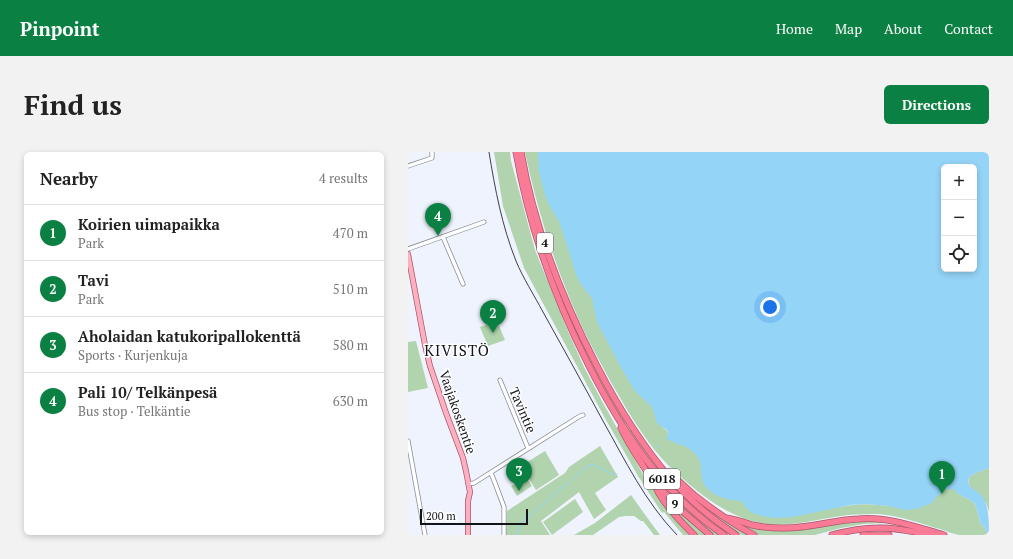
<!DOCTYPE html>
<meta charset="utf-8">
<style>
:root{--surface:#fff;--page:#f2f2f2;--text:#222;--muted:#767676;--line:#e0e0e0;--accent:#0b8043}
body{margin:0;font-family:"PT Serif",serif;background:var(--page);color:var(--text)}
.controls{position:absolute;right:12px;top:12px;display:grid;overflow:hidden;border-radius:6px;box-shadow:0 2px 6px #0003}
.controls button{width:36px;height:36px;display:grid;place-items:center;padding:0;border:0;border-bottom:1px solid var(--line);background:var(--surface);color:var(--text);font:20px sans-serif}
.scale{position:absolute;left:12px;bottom:10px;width:108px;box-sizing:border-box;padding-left:4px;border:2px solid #131418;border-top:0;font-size:11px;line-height:14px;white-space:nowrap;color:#131418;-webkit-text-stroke:3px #fff;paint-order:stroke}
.you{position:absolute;left:362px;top:155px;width:14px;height:14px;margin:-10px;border:3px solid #fff;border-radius:50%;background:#1a73e8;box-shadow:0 0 0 6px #1a73e833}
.badge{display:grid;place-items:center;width:26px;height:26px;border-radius:50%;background:var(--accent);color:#fff;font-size:13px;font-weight:700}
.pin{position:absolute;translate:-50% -33px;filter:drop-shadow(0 1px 2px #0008)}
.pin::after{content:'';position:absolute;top:21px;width:14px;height:12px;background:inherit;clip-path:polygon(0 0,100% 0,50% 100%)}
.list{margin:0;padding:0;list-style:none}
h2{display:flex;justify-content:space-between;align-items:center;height:52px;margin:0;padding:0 16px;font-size:17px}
h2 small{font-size:13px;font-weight:400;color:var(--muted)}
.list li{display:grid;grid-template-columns:26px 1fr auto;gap:12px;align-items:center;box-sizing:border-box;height:56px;padding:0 16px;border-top:1px solid var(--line)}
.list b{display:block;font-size:15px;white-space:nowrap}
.list p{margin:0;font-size:13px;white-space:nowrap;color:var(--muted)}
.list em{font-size:13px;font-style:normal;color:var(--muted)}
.icon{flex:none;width:22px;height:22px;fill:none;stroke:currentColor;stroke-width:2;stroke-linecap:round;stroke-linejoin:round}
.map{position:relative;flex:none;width:581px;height:383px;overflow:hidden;border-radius:6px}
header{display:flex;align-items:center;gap:24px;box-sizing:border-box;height:56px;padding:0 20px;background:var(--accent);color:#fff}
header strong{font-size:19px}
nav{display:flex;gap:22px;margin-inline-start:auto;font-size:14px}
.intro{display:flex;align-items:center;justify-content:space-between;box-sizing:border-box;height:96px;padding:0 24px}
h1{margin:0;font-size:28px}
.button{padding:10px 18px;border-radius:6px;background:var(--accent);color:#fff;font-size:14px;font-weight:700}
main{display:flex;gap:24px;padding:0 24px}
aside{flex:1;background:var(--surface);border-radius:6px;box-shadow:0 2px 6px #0003}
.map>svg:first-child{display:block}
.green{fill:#b1d3ad}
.water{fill:#94d4f7;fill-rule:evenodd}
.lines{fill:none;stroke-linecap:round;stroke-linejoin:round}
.stream{stroke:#94d4f7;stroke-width:1}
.minor-casing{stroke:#878a94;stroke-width:5}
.major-casing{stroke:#a9576a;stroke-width:6}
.highway-casing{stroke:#a9576a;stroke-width:7}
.minor{stroke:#fff;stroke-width:3.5}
.major{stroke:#fcb0c0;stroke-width:4.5}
.highway{stroke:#fa7b96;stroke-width:5.5}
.rail{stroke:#3e4045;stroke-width:1}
.labels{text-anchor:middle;stroke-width:3;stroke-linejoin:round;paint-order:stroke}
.shield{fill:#fff;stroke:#5a5a5d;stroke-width:1}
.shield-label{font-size:12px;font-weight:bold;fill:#131418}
.street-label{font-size:13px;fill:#131418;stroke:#fff}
.quarter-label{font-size:15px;letter-spacing:1px;fill:#131418;stroke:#fff}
</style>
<header>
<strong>Pinpoint</strong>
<nav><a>Home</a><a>Map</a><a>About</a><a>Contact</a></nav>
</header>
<div class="intro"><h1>Find us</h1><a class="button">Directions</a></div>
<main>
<aside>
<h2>Nearby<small>4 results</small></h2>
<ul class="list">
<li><span class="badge">1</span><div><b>Koirien uimapaikka</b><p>Park</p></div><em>470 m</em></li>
<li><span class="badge">2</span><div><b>Tavi</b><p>Park</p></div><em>510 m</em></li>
<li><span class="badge">3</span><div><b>Aholaidan katukoripallokenttä</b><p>Sports · Kurjenkuja</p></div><em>580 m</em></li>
<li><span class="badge">4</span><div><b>Pali 10/ Telkänpesä</b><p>Bus stop · Telkäntie</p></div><em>630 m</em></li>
</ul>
</aside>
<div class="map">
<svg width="581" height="383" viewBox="0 0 581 383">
<rect width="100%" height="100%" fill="#eff3fe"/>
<g class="green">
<polygon points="86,0 102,0 103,9 127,98 159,177 176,215 195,251 236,324 256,353 270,371 281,383 275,383 256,360 254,361 230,324 198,268 116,116 95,54"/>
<path d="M117,0h84l53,275c4,2 6,4 6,8l173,72c16,-4 31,-3 47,-1l46,-39 26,28 10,5 5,4 6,20 4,4 2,7c-9,0 -19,0 -28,0 -5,-1 -11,-3 -16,-5 -21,-6 -42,-14 -64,-16 -10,0 -21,0 -31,1 -33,4 -63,15 -96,6 -24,-7 -43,-20 -62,-36 -13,-11 -26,-23 -37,-37 -17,-22 -32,-48 -46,-73 -9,-18 -20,-36 -28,-55 -24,-54 -42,-110 -54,-168z"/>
<path d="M151,138l27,61 17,33 23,39 -1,1c-26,-43 -48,-87 -67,-133z"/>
<polygon points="89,169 97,188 80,194 72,175"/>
<polygon points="8,189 20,236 0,240 0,190"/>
<path d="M222,277c19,29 39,55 65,78 11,10 24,19 36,28h-2c-43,-31 -71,-61 -100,-105z"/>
<polygon points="192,294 210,325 187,341 198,358 186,367 171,340 133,369 142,383 98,383 99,359 157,321 161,315"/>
<polygon points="137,299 151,323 128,338 113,314"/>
<path d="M233,306c23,30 47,54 78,77h-6l-23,-20 -28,-28 -12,-14z"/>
<path d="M581,316v44c-1,-3 -2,-7 -3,-9 -6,-9 -20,-13 -17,-26l9,-5z"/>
<polygon points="118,325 124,334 109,344 103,334"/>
<path d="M254,341l45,42h-10c-13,-13 -25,-26 -35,-42z"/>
<path d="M223,343c10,14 19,27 29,40h-6l-11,-14h-2l-7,-5h-8l-7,1 -26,18h-19l21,-12z"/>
<polygon points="284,345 342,383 334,383 330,381 308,366"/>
<polygon points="167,347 175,360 144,383 135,370"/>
<polygon points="444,369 473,369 495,374 477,371 456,372 433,376 407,383 350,383 327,370 353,376"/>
</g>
<path class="water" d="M130,0h451v316l-11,4 -9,5c-3,12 6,11 13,19 1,1 2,3 3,5 4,11 4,22 4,34h-2l-2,-7 -4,-4 -6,-20 -5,-4 -10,-5 -7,-6h-10l-2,4 -6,5 -2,4 -6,3 -11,4 -11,1 -17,-4 -22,-2 -16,1 -57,12 -16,1 -10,-1h-2l-2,-1c-11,-2 -16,-5 -21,-15 -11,0 -31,-5 -37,-15 -8,-13 2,-23 -14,-36 -4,-3 -7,-5 -11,-5l-13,-6 -1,-1 2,-3v-3l-2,-3 -4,-2 -5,-4 -5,-16 -17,-16 -16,-27 -22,-42 -5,-24 -10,-12 -5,-9 -18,-56 -9,-14 -5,-12 -6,-23zM536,15h30v102h-30z"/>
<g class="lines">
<g class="stream">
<polyline points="248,296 250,294"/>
<polyline points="165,328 170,322 181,313 189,314 206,323 209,322"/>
<polyline points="109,383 111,374 114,370 161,330"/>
</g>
<defs>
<g id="minor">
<polyline points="0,14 24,6 24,0"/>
<polyline points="35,85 55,132"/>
<polyline points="0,97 76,70"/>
<polyline points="92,228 120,296"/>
<polyline points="0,289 17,383"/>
<polyline points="83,321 87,331 96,355 96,383"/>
<polyline points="60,332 66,331 172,264 175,263"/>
</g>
<polyline id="major" points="0,102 17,193 22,214 38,261 55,306 58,319 62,340 60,349 60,383"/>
<g id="highway">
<path d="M108,0c13,75 39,147 73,214 33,65 74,128 135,169"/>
<path d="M113,0c13,75 41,147 76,214 20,39 44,78 73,112 19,22 41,40 66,57"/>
<path d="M213,276c9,19 21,36 32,53 3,5 4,10 7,14 9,15 22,28 34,40"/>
<path d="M261,320c9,8 17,16 25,23 19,15 39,29 60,40"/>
<polyline points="249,333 272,357 302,383"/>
<path d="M318,366c9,1 17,4 26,7 10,2 20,3 30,3 26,1 50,-8 76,-9 29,-3 58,8 86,16"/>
<path d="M424,383c15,-4 30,-7 46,-7 18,-1 36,4 53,7"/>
<polyline points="455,383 481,383"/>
</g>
</defs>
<use href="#minor" class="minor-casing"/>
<use href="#major" class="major-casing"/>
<use href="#highway" class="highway-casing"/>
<use href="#minor" class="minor"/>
<use href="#major" class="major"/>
<use href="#highway" class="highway"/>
<path class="rail" d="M81,0c6,37 13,74 27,109 7,17 18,34 27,51 20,36 40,72 60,109 22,39 42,81 74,114"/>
</g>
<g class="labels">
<g class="shield">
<rect x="129" y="81" width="16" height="20" rx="3"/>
<rect x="236" y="317" width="36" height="20" rx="3"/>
<rect x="259" y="342" width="16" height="20" rx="3"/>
</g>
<g class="shield-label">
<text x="137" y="95">4</text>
<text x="254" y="331">6018</text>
<text x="267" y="356">9</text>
</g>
<g class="street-label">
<text transform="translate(115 258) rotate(67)" y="5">Tavintie</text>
<text transform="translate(50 260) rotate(71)" y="5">Vaajakoskentie</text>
</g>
<g class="quarter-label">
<text x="49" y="204">KIVISTÖ</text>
</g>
</g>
</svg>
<div class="controls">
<button>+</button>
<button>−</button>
<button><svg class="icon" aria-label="locate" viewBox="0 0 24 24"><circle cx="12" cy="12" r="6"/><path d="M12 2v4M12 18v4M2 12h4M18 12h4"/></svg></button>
</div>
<div class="scale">200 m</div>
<div class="you"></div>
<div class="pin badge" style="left:534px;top:342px">1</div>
<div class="pin badge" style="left:85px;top:181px">2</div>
<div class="pin badge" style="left:111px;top:339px">3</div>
<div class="pin badge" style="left:30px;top:84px">4</div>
</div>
</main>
